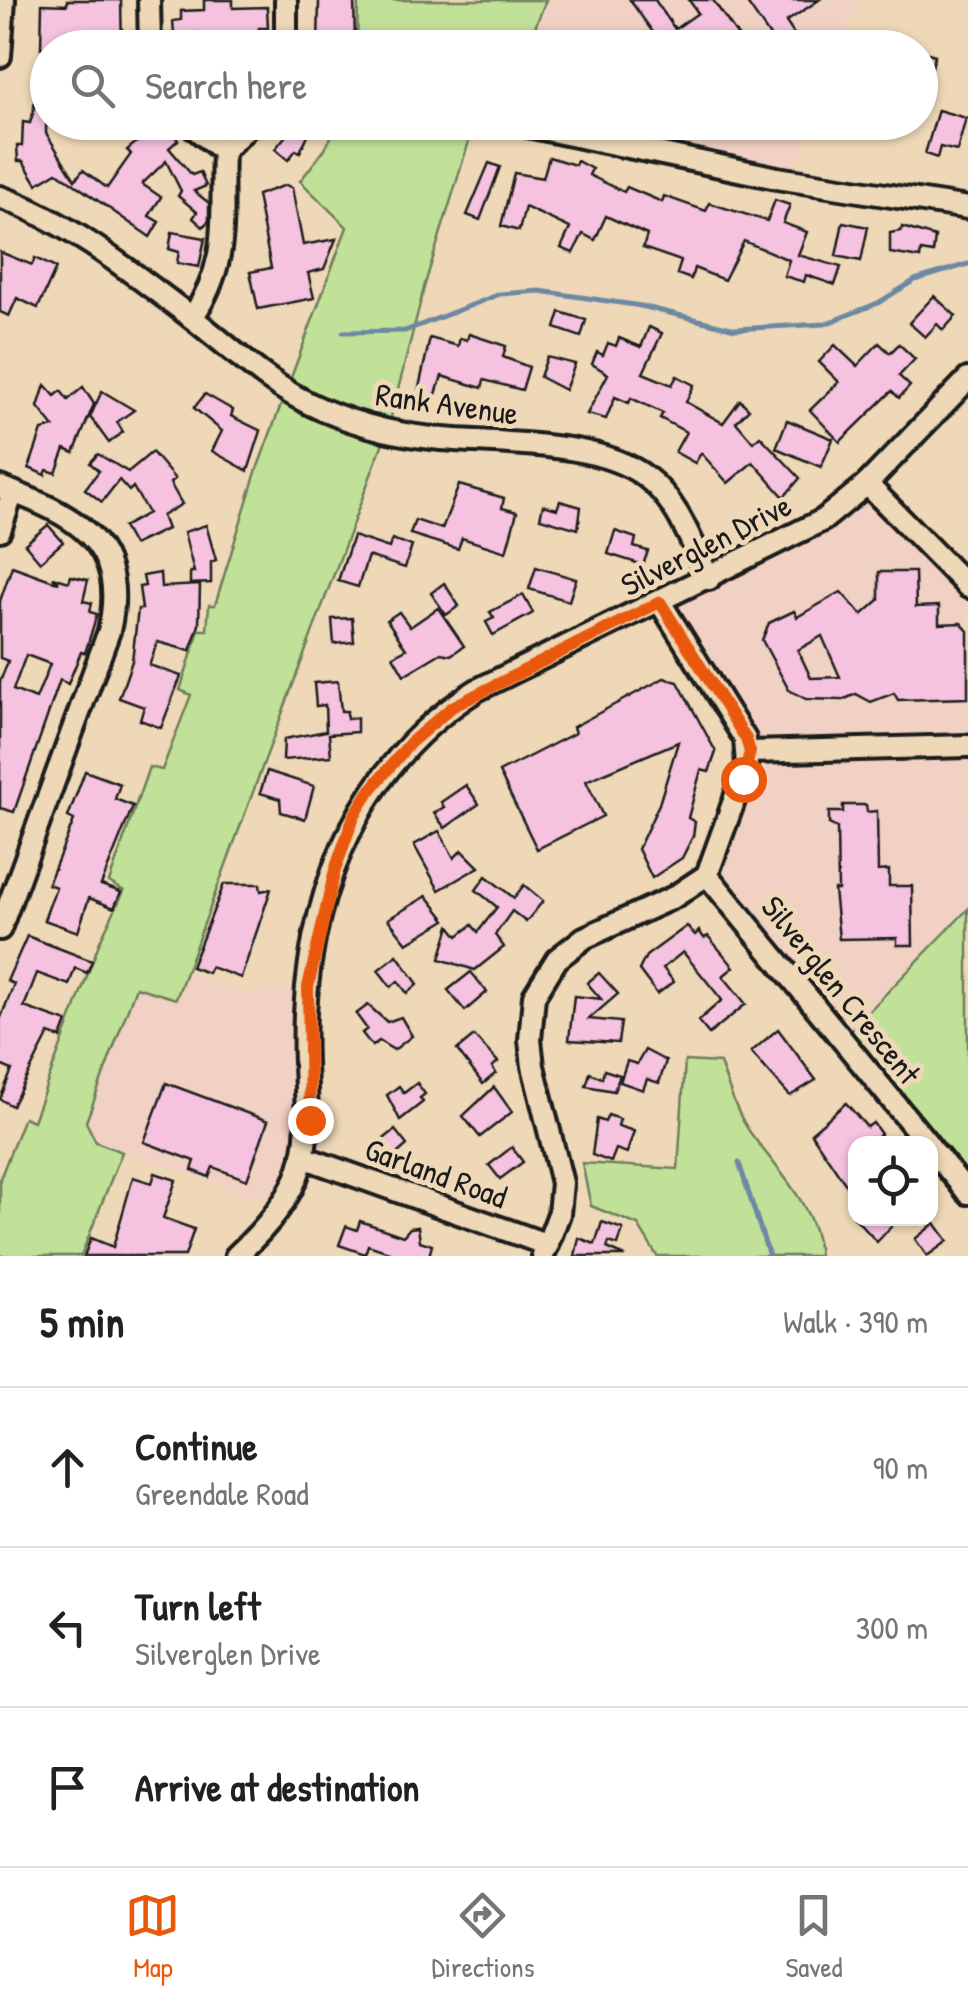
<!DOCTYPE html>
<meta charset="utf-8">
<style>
:root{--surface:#fff;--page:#f6f6f6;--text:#202124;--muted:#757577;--line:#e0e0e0;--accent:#ea580c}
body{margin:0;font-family:"Patrick Hand",sans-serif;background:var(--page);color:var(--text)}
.controls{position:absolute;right:30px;bottom:30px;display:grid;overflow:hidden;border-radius:20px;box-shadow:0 2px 8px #0004}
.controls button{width:90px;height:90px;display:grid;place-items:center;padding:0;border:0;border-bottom:2px solid var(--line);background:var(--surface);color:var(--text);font:50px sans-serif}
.stop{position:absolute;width:30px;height:30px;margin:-22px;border:8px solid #ea580c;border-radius:50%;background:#fff}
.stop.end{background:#ea580c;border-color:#fff;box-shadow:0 2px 10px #0008}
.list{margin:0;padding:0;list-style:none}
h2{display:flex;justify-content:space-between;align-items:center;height:130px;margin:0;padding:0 40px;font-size:42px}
h2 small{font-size:32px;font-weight:400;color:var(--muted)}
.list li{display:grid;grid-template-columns:65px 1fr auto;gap:30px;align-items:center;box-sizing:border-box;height:160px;padding:0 40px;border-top:2px solid var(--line)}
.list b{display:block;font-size:38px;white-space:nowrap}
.list p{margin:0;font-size:32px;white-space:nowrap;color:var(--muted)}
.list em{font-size:32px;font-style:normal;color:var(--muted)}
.icon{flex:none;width:55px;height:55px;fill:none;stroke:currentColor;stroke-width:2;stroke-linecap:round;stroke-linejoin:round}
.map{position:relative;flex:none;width:968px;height:1256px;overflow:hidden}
.search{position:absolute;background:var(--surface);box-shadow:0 2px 8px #0004;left:30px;right:30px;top:30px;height:110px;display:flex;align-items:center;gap:25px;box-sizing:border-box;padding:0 35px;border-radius:55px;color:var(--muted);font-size:38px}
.sheet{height:610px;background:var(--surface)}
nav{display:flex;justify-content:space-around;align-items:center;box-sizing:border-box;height:140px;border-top:2px solid var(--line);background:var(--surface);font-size:28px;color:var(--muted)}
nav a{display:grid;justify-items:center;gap:5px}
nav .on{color:var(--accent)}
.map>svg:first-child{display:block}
.built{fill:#f0d1c3}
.green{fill:#c1e199;stroke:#6e7e5a;stroke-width:2.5}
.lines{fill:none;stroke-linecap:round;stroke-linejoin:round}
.stream{stroke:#6c88a3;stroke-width:5}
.building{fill:#f5c2df;stroke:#1c1c1c;stroke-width:2.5;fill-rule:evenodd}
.minor-casing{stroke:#1c1c1c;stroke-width:28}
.minor{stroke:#eed8b7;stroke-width:20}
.route{stroke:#ea580c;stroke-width:12}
.labels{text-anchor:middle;stroke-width:10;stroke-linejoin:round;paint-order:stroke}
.street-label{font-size:32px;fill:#1c1c1c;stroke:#eed8b7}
</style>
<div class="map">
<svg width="968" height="1256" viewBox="0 0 968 1256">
<rect width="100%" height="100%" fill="#eed8b7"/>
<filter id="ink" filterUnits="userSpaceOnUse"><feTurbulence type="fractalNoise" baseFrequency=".01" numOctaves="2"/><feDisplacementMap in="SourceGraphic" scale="20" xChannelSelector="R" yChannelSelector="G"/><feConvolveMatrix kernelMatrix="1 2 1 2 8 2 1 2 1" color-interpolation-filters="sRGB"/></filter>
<g filter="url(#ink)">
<g class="built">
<polygon points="546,0 860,0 842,47 527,48"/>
<polygon points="513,122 813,123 791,180"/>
<polygon points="868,484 968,586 968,909 842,1039 714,883 747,764 660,602"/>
<polygon points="186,973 239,993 308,987 310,1098 281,1207 96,1142 86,1123 136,986 176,998"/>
</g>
<g class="green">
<polygon points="358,0 546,0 527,47 357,48"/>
<polygon points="338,123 513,123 474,125 425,284 388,429 176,999 136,987 86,1122 96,1142 122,1152 81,1256 0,1256 0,1179 24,1117 33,1121 100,941 124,891 109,882 149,767 162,770 191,695 180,690 199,630 207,630 209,605 215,605 256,472 347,227 300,181 325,149"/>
<polygon points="968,909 968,1193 842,1039"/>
<path d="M685,1061l35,2c9,24 16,51 32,72 28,38 64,72 67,121h-162l-19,-31 -47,-19 -9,-43 96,6z"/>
</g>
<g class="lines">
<g class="stream">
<polyline points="343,332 405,331 500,294 540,291 641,306 735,329 825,324 878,303 915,280 968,264"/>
<polyline points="739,1163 769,1256"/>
</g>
</g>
<g class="building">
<polygon points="67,0 121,0 122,48 41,48 42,4 67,5"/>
<polygon points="204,0 233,0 233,8 267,7 268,28 259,28 260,48 204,48 200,33 174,34 173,21 181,20 181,11 204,10"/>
<polygon points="319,0 354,0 355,42 318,48"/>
<polygon points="630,0 655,0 675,29 698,13 689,0 713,0 746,48 664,48"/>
<polygon points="745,0 819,0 786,22 803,48 778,48"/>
<polygon points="920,51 935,55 924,100 920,100"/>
<polygon points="40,60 48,61 46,133 75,180 83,170 107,188 131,154 127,150 138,141 128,122 163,122 178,140 169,148 192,175 200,172 206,186 194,191 209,203 209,220 203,227 193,218 197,212 178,196 181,191 166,161 142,184 161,197 149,216 159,222 150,237 57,172 37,184 23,161 18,161 17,146 22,146 23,122 30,123 33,113"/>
<polygon points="938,110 966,118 957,151 940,147 937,158 925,154"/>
<polygon points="297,122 314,122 300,152 296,150 288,160 275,149"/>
<polygon points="549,157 575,165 577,161 592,169 589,175 624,192 627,187 662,202 664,196 706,211 709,203 767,221 775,200 790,205 783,223 807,232 798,255 841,267 835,285 806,275 804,282 784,276 789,260 744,241 724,280 694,268 691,279 677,274 681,261 643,248 647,235 606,216 595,240 583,234 573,253 561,248 570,228 525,207 519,231 501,226 514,173 543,178"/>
<polygon points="489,163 500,167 480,220 467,215"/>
<polygon points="286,185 292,188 303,245 336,239 324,269 308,273 314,298 258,309 250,272 271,268 257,195"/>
<polygon points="843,222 868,227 861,261 836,256"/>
<polygon points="902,227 935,237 933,253 921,251 920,258 890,253 890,233 901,231"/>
<polygon points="172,232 205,238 199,267 177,263 179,252 169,249"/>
<polygon points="0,252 32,265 35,258 56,268 38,308 17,298 9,316 0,312"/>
<polygon points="934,296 956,316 943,330 937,324 925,337 909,323"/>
<polygon points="560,312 586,320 581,337 555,328"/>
<polygon points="649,327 662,333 643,373 672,385 677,376 694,385 686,402 723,423 740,400 749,409 736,422 753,442 760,436 800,478 784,497 753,462 728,483 701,453 695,463 675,452 686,432 660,418 663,413 631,398 629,403 615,397 606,419 587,414 608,374 592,364 597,352 603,355 608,343 616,346 619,338 641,347"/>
<polygon points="469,334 506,346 503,357 529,367 522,390 484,380 482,388 442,376 435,397 418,392 430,338 458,346 460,338 467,340"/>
<polygon points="879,343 890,353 899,344 915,359 899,376 910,386 899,398 892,391 840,442 810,410 839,382 819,362 835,345 857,366"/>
<polygon points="547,357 575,364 565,390 540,377"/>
<polygon points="45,385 55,396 61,391 68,400 83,387 94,404 74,453 65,449 56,473 47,470 45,475 29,468 42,430 54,427 38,407"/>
<polygon points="102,391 134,410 117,422 123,432 109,443 90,417"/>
<polygon points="205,394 233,410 231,416 261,431 248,471 212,451 222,431 194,408"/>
<polygon points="787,420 833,439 821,467 776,448"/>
<polygon points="152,452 175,479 170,483 182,504 162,516 167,529 133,545 123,527 148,513 133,487 129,491 119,480 102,502 85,489 99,471 90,463 98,454 128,472"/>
<polygon points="459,485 504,498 502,508 517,512 506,552 462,538 458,549 410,534 415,520 442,529"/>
<polygon points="560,501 581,507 578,529 540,518 543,505 557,509"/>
<polygon points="48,525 63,542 40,562 25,544"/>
<polygon points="206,525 216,560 211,562 211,583 190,584 190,572 194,572 184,532"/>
<polygon points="615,531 636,538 634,547 648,551 643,565 608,554"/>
<polygon points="353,536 389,548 392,539 412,546 405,568 368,556 358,587 338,581"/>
<path d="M12,566l47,17 -6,-6 16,5 2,-6 17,4 -5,21 9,2 -2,9 7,2 -12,39 -4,-1 -13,32 -8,-4 -46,132 -14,-4v-126l8,-21 -8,-3v-57zM26,655l24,9 -14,35 -23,-9z"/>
<polygon points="536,567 576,579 569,601 529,589"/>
<path d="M879,572h36l1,35 23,-1v18l22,-1 7,8v67l-70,2 -4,-7 -23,9 -15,-8 -13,6 -37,-1 -17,-9 -27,-50 7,-17 25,-12 3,6 44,-25 21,23 17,-15zM822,636l18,41 -29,1 -13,-28z"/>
<polygon points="160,573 161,587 200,585 199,625 190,651 158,642 149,665 181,676 161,728 140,720 144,707 119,698 132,661 138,609 142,609 139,587 145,586 143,576"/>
<polygon points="444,583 459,606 446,615 431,593"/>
<polygon points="523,595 533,613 493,635 486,622 494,618 490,612"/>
<polygon points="438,608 464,646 451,655 441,653 404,675 393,656 406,649 387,620 399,612 410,627"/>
<polygon points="352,618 354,642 334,644 332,619"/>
<polygon points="664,678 678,682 716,752 709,772 701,770 688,818 695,822 693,836 682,858 652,878 638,849 659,804 678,742 586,781 603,816 537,849 499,772 575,733 573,727"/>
<polygon points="338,681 341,711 347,711 347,719 357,718 357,732 329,734 331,756 283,760 284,739 326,731 325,705 316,706 314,683"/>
<polygon points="85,771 120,784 115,799 133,806 101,885 121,892 114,908 89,898 78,932 44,920 56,887 48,884 74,820 68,817"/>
<polygon points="267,771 314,786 305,819 281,812 280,799 260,793"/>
<polygon points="466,785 479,804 445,828 434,813 444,807 441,802"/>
<polygon points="843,805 866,805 867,812 877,811 878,871 889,870 889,886 912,886 913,945 897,945 897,938 839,939 834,890 838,890 837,828 829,824 829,812 843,812"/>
<polygon points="439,831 454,858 462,850 479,867 439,890 414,845"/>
<polygon points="486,876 514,898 524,885 543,901 526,922 512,911 495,935 504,947 475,970 440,959 450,926 458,936 472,925 478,932 497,907 476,890"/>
<polygon points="224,884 260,884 261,891 271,889 241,978 211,967 208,973 191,967"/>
<polygon points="427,896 446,920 407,943 388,919"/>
<polygon points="687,926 695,935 699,931 704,938 708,936 734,967 723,976 746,1004 709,1034 698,1021 722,1000 683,952 663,968 674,982 657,994 639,970 646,956"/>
<polygon points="27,936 92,961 87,973 75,968 69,985 37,973 24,1007 67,1022 61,1038 49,1034 12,1106 0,1099 12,1070 0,1065 0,1020 14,984 7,981"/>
<polygon points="397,955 418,984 407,993 398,981 391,987 378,970"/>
<polygon points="471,972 487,992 465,1011 448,990"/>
<polygon points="599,973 618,994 589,1019 621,1022 618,1043 569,1040 574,996 601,999 587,983"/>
<polygon points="368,1005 387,1022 401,1017 412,1036 394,1050 379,1041 372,1046 362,1033 367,1029 356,1014"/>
<polygon points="778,1029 816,1080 790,1096 751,1052"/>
<polygon points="474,1036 498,1062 492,1067 496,1073 483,1084 457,1050"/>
<polygon points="645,1050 666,1061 659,1083 647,1079 643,1090 620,1082 627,1061 637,1064"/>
<polygon points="604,1070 620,1075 614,1091 586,1086 590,1073 602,1078"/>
<polygon points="166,1083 268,1121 247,1180 213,1167 209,1177 192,1170 195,1161 144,1142"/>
<polygon points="417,1083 425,1094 420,1098 423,1102 400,1120 387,1095 399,1086 404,1093"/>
<polygon points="494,1087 512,1112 480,1137 463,1116"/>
<polygon points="846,1103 867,1127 873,1123 881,1134 869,1144 856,1144 856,1178 846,1185 811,1133"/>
<polygon points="608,1115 620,1119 618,1126 634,1131 627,1153 616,1149 611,1162 592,1155 597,1119 605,1122"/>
<polygon points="395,1130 407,1145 388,1162 375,1146"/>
<polygon points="512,1147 523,1162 500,1179 489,1165"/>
<polygon points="155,1173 176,1180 163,1218 194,1229 185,1256 84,1256 91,1238 113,1247 133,1177 152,1183"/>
<polygon points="855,1218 899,1218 877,1242"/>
<polygon points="360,1221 403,1236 410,1228 418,1227 420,1241 432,1245 429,1256 401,1256 368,1245 365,1254 339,1245 346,1226 357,1230"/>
<polygon points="602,1222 623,1229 618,1245 609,1242 607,1248 625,1256 575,1256 579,1238 595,1244"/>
<polygon points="935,1223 948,1241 927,1256 915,1239"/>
</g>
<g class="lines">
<defs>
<g id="minor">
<polyline points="149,0 150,48"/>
<polyline points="286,48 286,0"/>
<polyline points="0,56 4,0"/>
<polyline points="187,122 223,151"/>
<polyline points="523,125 777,178 968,208"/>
<path d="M0,197c70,25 134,77 192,121 38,29 72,63 116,85 36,18 83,31 124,35 62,7 163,0 214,39 32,24 46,67 63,102"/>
<path d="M192,318c40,-59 28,-101 31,-167l30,-29"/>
<polyline points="867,484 968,587"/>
<path d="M0,487c72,27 130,53 109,144l-109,298"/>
<polyline points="0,530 13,492"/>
<polyline points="750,752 968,746"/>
<polyline points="707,875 928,1144"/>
<polyline points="930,1147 968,1193"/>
<polyline points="303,1157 548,1245"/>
<path d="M236,1256c98,-90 64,-130 69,-243 7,-132 59,-252 172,-323l346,-170 44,-36 101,-105"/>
<polyline points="543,1256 559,1214 562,1183 533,1066 530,1040 534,996 557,959 584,938 674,897 707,875 747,765 745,739 660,602"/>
</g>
</defs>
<use href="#minor" class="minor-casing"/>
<use href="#minor" class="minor"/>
</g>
</g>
<g class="lines" filter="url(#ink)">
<polyline class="route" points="310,1120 308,987 335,870 354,816 369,792 410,743 452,707 660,602 746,739 750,752 743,779"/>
</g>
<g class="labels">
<g class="street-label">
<text transform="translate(447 404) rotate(8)" y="11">Rank Avenue</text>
<text transform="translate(706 545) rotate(-27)" y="11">Silverglen Drive</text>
<text transform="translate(841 990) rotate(51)" y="11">Silverglen Crescent</text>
<text transform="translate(436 1173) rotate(20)" y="11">Garland Road</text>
</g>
</g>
</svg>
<div class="controls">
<button><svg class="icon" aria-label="locate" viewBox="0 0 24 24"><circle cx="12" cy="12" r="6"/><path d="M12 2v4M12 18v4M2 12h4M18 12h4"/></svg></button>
</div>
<div class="stop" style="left:743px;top:779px"></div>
<div class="stop end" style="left:310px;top:1120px"></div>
<div class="search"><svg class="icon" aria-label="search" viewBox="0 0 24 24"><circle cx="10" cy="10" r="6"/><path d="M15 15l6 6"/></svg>Search here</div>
</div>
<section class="sheet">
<h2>5 min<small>Walk · 390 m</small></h2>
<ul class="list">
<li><svg class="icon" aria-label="ahead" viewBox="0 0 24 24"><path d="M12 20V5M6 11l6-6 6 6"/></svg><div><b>Continue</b><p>Greendale Road</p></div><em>90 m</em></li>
<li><svg class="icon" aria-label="left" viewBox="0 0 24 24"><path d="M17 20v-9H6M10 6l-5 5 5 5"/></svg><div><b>Turn left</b><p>Silverglen Drive</p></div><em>300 m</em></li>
<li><svg class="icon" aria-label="arrive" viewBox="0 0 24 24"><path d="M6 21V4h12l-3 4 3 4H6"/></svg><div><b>Arrive at destination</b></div></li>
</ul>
</section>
<nav>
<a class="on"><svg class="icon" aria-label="map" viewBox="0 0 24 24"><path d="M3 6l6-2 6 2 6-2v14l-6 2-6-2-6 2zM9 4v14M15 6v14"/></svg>Map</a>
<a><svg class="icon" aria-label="directions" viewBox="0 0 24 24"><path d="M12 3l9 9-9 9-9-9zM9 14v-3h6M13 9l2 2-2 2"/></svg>Directions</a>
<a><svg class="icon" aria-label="saved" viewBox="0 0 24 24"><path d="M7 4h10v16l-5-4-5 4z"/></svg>Saved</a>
</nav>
